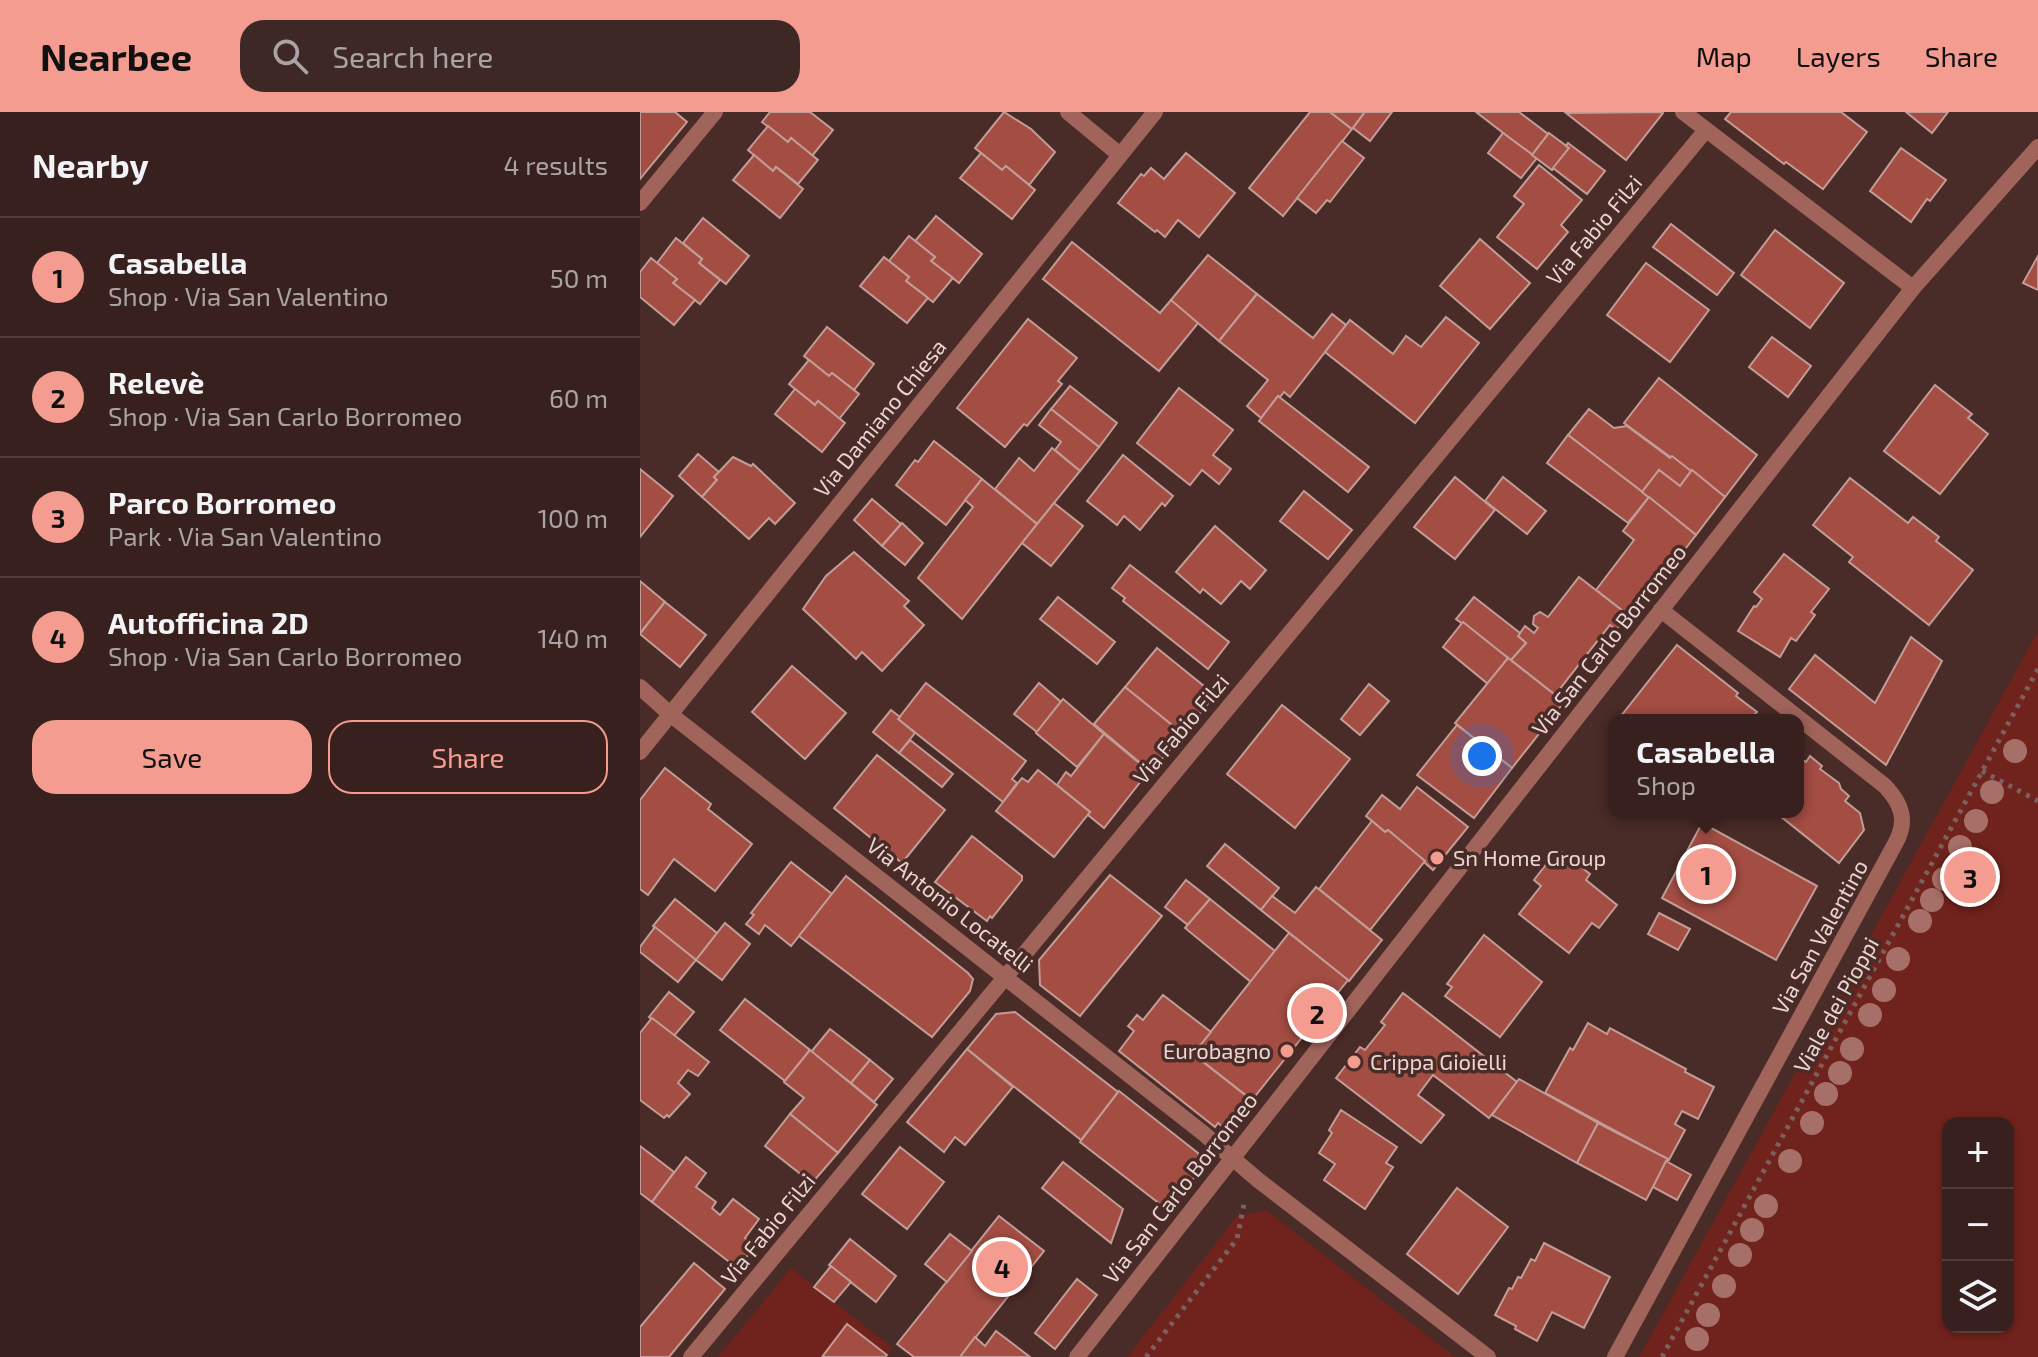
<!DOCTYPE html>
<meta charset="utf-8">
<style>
:root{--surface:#37201d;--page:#3e2826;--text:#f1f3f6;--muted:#aaa3a4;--line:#513e3b;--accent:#f59c90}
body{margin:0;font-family:"Exo 2",sans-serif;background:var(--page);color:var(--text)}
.controls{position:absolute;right:24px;bottom:24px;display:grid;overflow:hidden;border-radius:16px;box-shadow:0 2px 6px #0004}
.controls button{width:72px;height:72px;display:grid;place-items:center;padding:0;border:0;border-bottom:2px solid var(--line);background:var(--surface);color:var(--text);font:40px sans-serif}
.you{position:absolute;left:842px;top:644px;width:28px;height:28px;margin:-20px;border:6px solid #fff;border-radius:50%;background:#1a73e8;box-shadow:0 0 0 12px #1a73e833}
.badge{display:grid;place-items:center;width:52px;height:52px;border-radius:50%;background:var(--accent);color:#111;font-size:26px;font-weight:700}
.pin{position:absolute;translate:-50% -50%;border:4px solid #fff;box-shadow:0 2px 8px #0006}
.popup{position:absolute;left:968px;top:602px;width:196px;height:104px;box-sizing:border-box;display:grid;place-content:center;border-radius:16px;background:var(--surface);filter:drop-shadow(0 2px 6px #0005);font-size:26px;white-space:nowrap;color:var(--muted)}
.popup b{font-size:30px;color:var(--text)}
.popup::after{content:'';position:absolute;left:50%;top:100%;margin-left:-16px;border:16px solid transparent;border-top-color:var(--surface)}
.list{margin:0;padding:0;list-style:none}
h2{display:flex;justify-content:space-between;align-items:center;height:104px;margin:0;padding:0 32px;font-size:34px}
h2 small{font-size:26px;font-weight:400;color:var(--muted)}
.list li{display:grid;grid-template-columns:52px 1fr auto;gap:24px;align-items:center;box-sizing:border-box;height:120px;padding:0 32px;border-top:2px solid var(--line)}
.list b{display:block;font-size:30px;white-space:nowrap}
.list p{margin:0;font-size:26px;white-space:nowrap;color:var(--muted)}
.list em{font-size:26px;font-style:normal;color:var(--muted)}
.actions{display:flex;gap:16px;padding:24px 32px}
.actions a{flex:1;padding:18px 0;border:2px solid var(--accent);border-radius:24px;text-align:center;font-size:28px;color:var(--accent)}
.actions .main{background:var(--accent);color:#111}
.icon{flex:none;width:44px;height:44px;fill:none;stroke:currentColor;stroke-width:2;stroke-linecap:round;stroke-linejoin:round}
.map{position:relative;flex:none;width:1398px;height:1245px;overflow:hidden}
header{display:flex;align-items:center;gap:48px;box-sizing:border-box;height:112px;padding:0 40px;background:var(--accent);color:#111}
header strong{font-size:38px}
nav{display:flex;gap:44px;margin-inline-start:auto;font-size:28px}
.search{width:560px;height:72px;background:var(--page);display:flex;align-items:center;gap:20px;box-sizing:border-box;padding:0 28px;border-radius:24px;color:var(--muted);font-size:30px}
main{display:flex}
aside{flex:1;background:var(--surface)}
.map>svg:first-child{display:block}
.green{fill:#70221c;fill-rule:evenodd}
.building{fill:#a34d43;stroke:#c29d97;stroke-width:2}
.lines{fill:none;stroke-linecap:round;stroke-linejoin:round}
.path{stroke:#7b605d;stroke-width:5;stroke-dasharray:4 6;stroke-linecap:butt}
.minor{stroke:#a0645b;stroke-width:16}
.tree{fill:#a67068}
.poi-dot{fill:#f59c90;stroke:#492b27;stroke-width:3}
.labels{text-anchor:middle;stroke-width:7;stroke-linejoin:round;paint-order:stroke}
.street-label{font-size:22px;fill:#e9d5d2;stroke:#492b27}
.poi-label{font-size:22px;fill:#e9d5d2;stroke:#492b27;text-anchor:start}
</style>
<header>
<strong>Nearbee</strong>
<div class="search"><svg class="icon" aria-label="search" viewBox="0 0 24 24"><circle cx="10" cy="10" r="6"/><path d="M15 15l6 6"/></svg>Search here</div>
<nav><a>Map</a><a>Layers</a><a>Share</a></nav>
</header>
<main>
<aside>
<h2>Nearby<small>4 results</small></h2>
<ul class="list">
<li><span class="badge">1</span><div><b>Casabella</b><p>Shop · Via San Valentino</p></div><em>50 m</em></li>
<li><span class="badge">2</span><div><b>Relevè</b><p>Shop · Via San Carlo Borromeo</p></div><em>60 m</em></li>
<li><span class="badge">3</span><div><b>Parco Borromeo</b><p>Park · Via San Valentino</p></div><em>100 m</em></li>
<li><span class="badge">4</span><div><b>Autofficina 2D</b><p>Shop · Via San Carlo Borromeo</p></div><em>140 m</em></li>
</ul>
<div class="actions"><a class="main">Save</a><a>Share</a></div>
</aside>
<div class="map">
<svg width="1398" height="1245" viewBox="0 0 1398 1245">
<rect width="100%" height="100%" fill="#492b27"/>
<g class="green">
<path d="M1398,519v726h-399zM1368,1011v204h-60v-204z"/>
<polygon points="626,1098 815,1245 487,1245 597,1104"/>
<polygon points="151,1156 253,1236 247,1243 208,1213 182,1245 78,1245"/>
</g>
<g class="building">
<polygon points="0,0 35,0 47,10 0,67"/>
<polygon points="130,0 170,0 193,18 172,44 151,26 148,30 122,10"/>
<polygon points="364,0 391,17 415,40 389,73 366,54 362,58 335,36"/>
<polygon points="670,0 690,0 712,17 643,104 609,76"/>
<polygon points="690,0 725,0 712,17"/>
<polygon points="725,0 752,0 730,29 713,16"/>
<polygon points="836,0 879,0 908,22 892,43"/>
<polygon points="1091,0 1201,0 1227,20 1183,77 1146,50 1144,52 1085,7"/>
<polygon points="1266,0 1308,0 1292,21"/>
<polygon points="926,1 1022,0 1023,1 986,48"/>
<polygon points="128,14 148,30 151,26 178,48 158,72 136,55 133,59 108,38"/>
<polygon points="863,21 897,46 881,66 848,41"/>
<polygon points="909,21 929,36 912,58 892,43"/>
<polygon points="702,29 724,46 690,90 687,88 676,101 657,86"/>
<polygon points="928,31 965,59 947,82 913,56 929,36 926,34"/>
<polygon points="1261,36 1306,68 1290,89 1287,87 1271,110 1230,79"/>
<polygon points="341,41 362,58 366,54 395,78 372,107 320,66"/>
<polygon points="546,41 595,81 559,125 538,108 525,125 517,118 515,120 478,91 501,62 504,64 511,56 524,67"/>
<polygon points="114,43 133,59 136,55 163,77 140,106 93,68"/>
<polygon points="899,53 942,88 921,113 928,120 897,157 857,125 884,92 874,84"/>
<polygon points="296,104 342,142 319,171 291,149 295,145 275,129"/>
<polygon points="63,106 109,144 86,172 59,151 62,147 43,131"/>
<polygon points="1031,112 1094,161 1077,183 1013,135"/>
<polygon points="1135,118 1204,171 1170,216 1101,163"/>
<polygon points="269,124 295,145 291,149 313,166 293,190 266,169 269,165 249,149"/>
<polygon points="36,126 62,147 59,151 80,168 60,192 33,171 37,167 17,151"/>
<polygon points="840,127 890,171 850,217 800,174"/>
<polygon points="432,130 520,201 531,188 559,210 519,259 403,167"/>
<polygon points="568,143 617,182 579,229 531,188"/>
<polygon points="1398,144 1398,178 1383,171"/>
<polygon points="244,145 269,165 266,169 288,186 267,211 220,174"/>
<polygon points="11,146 37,167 33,171 55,188 34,213 0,185 0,160"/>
<polygon points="1006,151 1069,198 1030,250 967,203"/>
<polygon points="617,182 673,226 692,202 706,213 650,285 644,280 640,285 638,284 621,306 607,294 628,268 579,229"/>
<polygon points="806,205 839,231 775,311 685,240 710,208 753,242 766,224 781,235"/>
<polygon points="388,207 437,246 418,269 422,272 387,314 384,312 365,335 317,296"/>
<polygon points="187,215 234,252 214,278 192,261 189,264 164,244"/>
<polygon points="1132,225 1171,254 1148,285 1109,255"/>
<polygon points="169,248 189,264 192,261 219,282 199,307 178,289 175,293 149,272"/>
<polygon points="1019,266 1117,343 1085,385 984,311"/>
<polygon points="1295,273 1332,302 1328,306 1348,322 1300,382 1244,339"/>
<polygon points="430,274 477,311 459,335 411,297"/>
<polygon points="539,276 593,318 573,343 591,357 579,372 562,358 550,373 497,331"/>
<polygon points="155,277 175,293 178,289 205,311 182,340 135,302"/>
<polygon points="638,284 729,355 708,380 619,309"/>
<polygon points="411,297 459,335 440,359 415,338 421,330 399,313"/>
<polygon points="949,297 974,316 987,314 1030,346 1032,344 1051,359 1040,374 1019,358 1002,380 928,323"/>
<polygon points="928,323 1009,385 988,411 907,351"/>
<polygon points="294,329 342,367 306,413 256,373 275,348 278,350"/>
<polygon points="412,336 440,359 397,412 355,377 379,346 394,359"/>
<polygon points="58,342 79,360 74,365 77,368 62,385 39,364"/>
<polygon points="483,343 533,384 525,394 522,391 500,418 484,404 477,413 447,389"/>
<polygon points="93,345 111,354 113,352 155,391 135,412 129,406 109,427 62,385 77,368 74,365"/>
<polygon points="0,357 33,384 0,425"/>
<polygon points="1019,358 1040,374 1052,358 1085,385 1056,423 1002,380"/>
<polygon points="815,365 855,398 815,447 774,415"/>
<polygon points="863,365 906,399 887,422 845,389"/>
<polygon points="1210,366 1268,411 1273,405 1299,425 1296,429 1333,458 1289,513 1209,450 1213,445 1173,413"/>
<polygon points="342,367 397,412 322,507 278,466 333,395 325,388"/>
<polygon points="664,379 712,418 688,447 640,409"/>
<polygon points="1009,385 1056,423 992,506 956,478 994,428 983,419"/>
<polygon points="232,387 261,412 242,434 214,408"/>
<polygon points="414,391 443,414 411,454 382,431"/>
<polygon points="262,411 283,431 265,453 242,434"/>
<polygon points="575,414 626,458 610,477 601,469 581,492 563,477 560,481 536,460"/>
<polygon points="214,440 269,489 264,494 284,513 242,559 222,540 216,547 163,497 186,464"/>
<polygon points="1144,442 1189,477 1171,500 1175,503 1156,529 1151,526 1140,545 1098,519 1114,494 1116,495 1122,487 1114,480"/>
<polygon points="490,453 589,530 568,557 483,489 485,486 472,476"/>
<polygon points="939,465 988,503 976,518 970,513 915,583 871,548 886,531 878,524 885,514 894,521 898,516 893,512 894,504 900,500 908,505"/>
<polygon points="0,469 25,490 0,521"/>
<polygon points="418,485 475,530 457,552 400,507"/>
<polygon points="834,485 880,521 878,524 886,531 871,548 816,507"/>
<polygon points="25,490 66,523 40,555 0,522"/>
<polygon points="823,510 868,546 848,572 803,535"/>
<polygon points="1271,525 1302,549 1246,653 1149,577 1175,543 1235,591"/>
<polygon points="1037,533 1098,581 1096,584 1117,600 1110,608 987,608 981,604"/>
<polygon points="517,536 575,583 543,622 485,575"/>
<polygon points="868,546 924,590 872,656 815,611"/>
<polygon points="152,554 206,601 165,647 112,600"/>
<polygon points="286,571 386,649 372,667 377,671 363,690 258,607"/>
<polygon points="399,571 421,590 397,620 374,602"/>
<polygon points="729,572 749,589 720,623 701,607"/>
<polygon points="485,575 543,622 511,660 454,612"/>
<polygon points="423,587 464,622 437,655 396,621"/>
<polygon points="642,593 710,647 655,716 587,662"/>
<polygon points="251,598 260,605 258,607 275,621 259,641 233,620"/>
<polygon points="817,613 872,656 834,706 777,663"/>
<polygon points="464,622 509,659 464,716 448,703 450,700 417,673 426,660 431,664"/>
<polygon points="270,628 313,662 302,675 259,641"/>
<polygon points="237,643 305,698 262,751 194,696"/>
<polygon points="1170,644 1182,654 1180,657 1199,671 1201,677 1209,684 1205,689 1220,701 1224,718 1199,751 1135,700 1158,700 1158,645 1166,650"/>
<polygon points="25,656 71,692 68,697 112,732 75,779 34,747 8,783 0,777 0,688"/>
<polygon points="398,658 450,700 414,745 356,699 382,666 388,670"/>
<polygon points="777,675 828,715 793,758 748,718 745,720 726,704 742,683 760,697"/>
<polygon points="732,709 745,720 748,718 785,749 730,818 679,777"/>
<polygon points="1062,711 1177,774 1136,848 1022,786"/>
<polygon points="332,724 382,764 382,768 352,806 350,804 347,809 295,770"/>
<polygon points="585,732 639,776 621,798 567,754"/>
<polygon points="918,737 950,762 946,768 977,793 959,816 952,811 929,841 879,802 901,774 894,768"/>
<polygon points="151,750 192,782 151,834 125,813 119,822 106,812 114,803 111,801"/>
<polygon points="470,763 522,804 440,904 400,873 399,848"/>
<polygon points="206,764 328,861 333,867 330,879 292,925 159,824"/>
<polygon points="546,768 570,787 548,813 525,795"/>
<polygon points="676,775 742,828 709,869 621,798 632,784 655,801"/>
<polygon points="35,787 77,821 56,848 13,814"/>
<polygon points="570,787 635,839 611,870 545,816"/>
<polygon points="1019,801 1050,817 1038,838 1008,822"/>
<polygon points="85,811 110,832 82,868 56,848"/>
<polygon points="15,815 56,848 38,870 0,840 0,835"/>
<polygon points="649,821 708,868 612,988 553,942"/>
<polygon points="844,823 902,870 860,925 805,884 812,875 807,872"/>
<polygon points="29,880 54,900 34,924 9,905"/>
<polygon points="763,881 877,970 849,1006 793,963 778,983 804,1003 781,1031 696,966 720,935 725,938 745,913 741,910"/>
<polygon points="523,883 571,920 553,942 614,990 596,1014 591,1011 588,1014 583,1015 578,1011 575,1015 479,939 494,919 488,914 497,903 503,908"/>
<polygon points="105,887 170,938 145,969 80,918"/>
<polygon points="375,900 478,980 441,1028 327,937 356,902"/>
<polygon points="12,906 69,950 58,964 48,958 38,971 50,982 29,1005 27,1003 24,1006 0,988 0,921"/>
<polygon points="948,911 967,922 970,916 1046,957 1045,960 1074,975 1058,1007 1042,999 1035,1012 1045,1018 1029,1048 905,981 930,936 933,938"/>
<polygon points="190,917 230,948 211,971 171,940"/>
<polygon points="327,937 373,975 325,1033 315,1025 304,1040 267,1010"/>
<polygon points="170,938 237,993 198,1041 150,1002 164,986 144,970"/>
<polygon points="230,948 253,967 234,990 211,971"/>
<polygon points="879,967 958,1011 937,1051 852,1003"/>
<polygon points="479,979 558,1041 559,1059 529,1099 440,1030"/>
<polygon points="701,998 757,1035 746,1051 753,1055 725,1097 684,1068 695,1052 679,1041 692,1021 689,1018"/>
<polygon points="150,1002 198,1041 172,1071 125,1034"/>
<polygon points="958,1011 1028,1047 1006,1088 937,1051"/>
<polygon points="0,1034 34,1060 12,1090 0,1081"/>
<polygon points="260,1035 304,1070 267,1117 222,1082"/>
<polygon points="46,1045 66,1061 56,1075 76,1090 72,1096 80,1103 93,1087 119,1107 105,1126 116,1134 97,1156 12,1090"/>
<polygon points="1026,1049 1051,1063 1037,1088 1013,1075"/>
<polygon points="423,1050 483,1097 471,1131 402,1076"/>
<polygon points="817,1076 868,1115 818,1182 767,1142"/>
<polygon points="359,1104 404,1139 320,1245 274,1245 257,1232"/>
<polygon points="310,1122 332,1139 307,1170 285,1152"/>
<polygon points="210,1127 256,1164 236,1190 189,1153"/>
<polygon points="904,1131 970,1165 944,1216 912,1200 897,1229 875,1217 876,1214 855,1203 869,1176 872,1177 878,1165 881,1166 891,1147 895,1149"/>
<polygon points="54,1151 85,1177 29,1245 0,1245 0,1215"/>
<polygon points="191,1154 211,1170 194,1190 174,1175"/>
<polygon points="437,1167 457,1183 415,1237 395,1221"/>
<polygon points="207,1212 247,1243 245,1245 182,1245"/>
<polygon points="356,1219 390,1245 320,1245 335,1225 345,1234"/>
</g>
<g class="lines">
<g class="path">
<polyline points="1342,659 1398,689"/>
<polyline points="506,1245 597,1127 605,1087"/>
<polyline points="1022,1245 1398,557"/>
</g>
<g class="minor">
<polyline points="428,0 480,43"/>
<polyline points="1043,0 1273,176"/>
<polyline points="0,91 75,0"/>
<polyline points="0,575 30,602 563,1021 618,1068 848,1245"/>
<polyline points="0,640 515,0"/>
<polyline points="51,1245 1066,18"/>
<polyline points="437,1245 1273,176 1398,35"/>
<path d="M975,1245l280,-513c13,-23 7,-40 -10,-58l-224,-176"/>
</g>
</g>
<g class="tree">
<circle cx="1375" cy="639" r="12"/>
<circle cx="1352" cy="680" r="12"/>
<circle cx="1336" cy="709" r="12"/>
<circle cx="1320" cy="735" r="12"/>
<circle cx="1304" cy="767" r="12"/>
<circle cx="1292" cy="788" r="12"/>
<circle cx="1280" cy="809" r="12"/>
<circle cx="1258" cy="847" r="12"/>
<circle cx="1244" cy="878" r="12"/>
<circle cx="1230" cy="903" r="12"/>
<circle cx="1212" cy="937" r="12"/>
<circle cx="1200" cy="961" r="12"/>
<circle cx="1186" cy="982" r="12"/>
<circle cx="1172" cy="1011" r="12"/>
<circle cx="1150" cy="1049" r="12"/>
<circle cx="1126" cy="1094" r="12"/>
<circle cx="1112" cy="1118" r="12"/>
<circle cx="1100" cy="1143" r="12"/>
<circle cx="1084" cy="1174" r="12"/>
<circle cx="1068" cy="1203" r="12"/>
<circle cx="1057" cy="1227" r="12"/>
</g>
<g class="poi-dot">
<circle cx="797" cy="746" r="8"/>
<circle cx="647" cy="939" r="8"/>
<circle cx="714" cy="950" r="8"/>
</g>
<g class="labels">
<g class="street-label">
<text transform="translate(954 118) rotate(-50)" y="8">Via Fabio Filzi</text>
<text transform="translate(240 306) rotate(-51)" y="8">Via Damiano Chiesa</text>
<text transform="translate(969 528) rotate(-52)" y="8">Via San Carlo Borromeo</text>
<text transform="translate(541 617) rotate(-50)" y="8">Via Fabio Filzi</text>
<text transform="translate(310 793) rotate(38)" y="8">Via Antonio Locatelli</text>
<text transform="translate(1180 825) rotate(-61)" y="8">Via San Valentino</text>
<text transform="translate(1196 893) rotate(-61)" y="8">Viale dei Pioppi</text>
<text transform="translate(540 1076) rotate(-52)" y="8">Via San Carlo Borromeo</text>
<text transform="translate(128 1117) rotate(-51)" y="8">Via Fabio Filzi</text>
</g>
<g class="poi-label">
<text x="813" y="754">Sn Home Group</text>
<text x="631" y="947" text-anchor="end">Eurobagno</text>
<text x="730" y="958">Crippa Gioielli</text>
</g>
</g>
</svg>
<div class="controls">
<button>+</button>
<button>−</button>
<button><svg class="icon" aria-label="layers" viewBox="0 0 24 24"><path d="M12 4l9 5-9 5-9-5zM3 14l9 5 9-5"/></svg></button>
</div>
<div class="you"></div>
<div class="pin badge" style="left:1066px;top:762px">1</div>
<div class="popup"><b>Casabella</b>Shop</div>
<div class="pin badge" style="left:677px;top:901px">2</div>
<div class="pin badge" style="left:1330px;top:765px">3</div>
<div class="pin badge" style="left:362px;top:1155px">4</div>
</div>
</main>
